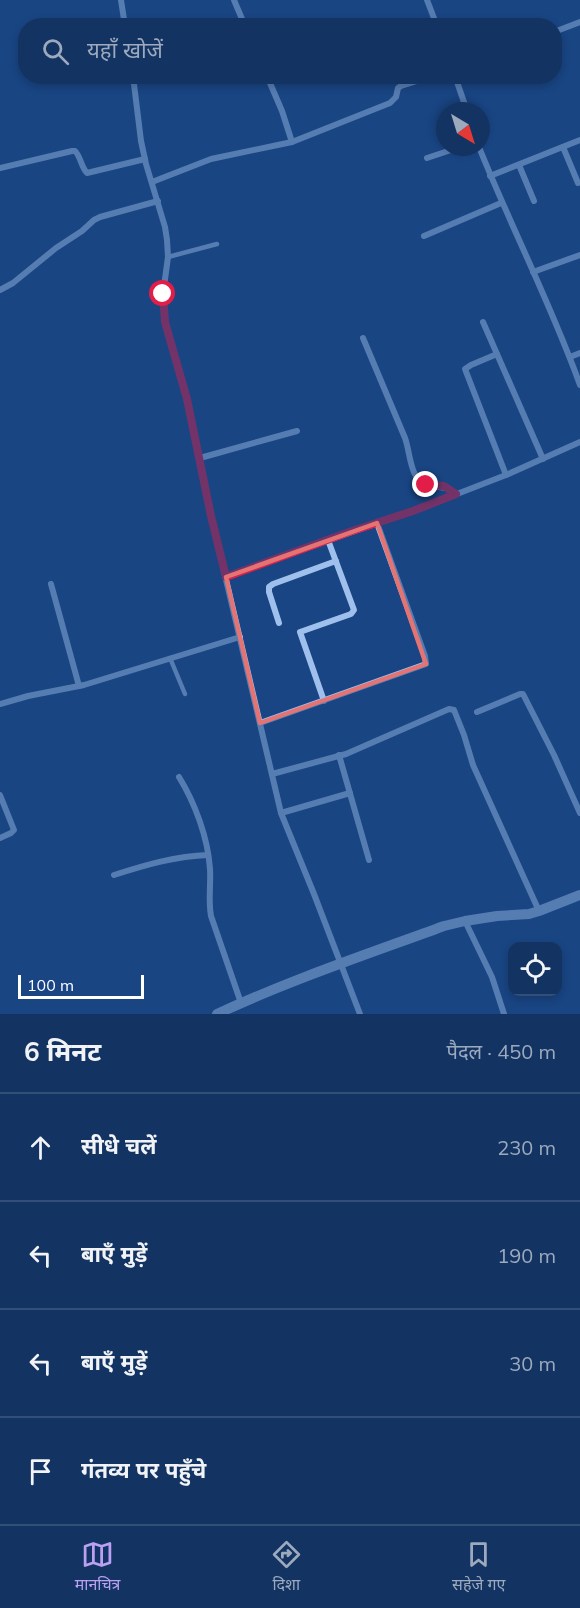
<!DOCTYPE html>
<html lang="hi">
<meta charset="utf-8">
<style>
:root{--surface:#133463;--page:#203f6c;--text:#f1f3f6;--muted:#9daabe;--line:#324f78;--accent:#bca0f2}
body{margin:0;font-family:Mulish,"Noto Sans Devanagari",sans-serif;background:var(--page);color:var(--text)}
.controls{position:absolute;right:18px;bottom:18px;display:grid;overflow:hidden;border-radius:12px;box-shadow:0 3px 9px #0003}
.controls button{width:54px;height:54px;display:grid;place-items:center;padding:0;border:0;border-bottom:2px solid var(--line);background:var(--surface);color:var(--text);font:30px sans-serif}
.compass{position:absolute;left:436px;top:102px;width:54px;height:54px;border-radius:50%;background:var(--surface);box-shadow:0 3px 9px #0003;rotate:142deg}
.scale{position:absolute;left:18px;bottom:15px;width:126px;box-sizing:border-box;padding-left:6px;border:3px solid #fff;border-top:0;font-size:16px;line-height:21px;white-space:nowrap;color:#fff;-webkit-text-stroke:4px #194584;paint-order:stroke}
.stop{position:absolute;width:18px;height:18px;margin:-14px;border:4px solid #e11d48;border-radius:50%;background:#fff}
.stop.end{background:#e11d48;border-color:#fff;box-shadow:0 2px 6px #0008}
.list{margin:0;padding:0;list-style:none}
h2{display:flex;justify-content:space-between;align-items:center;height:78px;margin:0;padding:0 24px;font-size:26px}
h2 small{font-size:20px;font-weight:400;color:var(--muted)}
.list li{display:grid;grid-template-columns:39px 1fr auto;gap:18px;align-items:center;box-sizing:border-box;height:108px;padding:0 24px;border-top:2px solid var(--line)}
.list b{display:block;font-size:22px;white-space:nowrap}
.list em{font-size:20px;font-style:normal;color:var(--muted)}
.icon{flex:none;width:33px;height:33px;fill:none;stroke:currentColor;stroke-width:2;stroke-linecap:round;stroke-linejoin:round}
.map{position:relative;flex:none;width:580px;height:1014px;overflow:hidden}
.search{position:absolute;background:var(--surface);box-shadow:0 3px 9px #0003;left:18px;right:18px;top:18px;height:66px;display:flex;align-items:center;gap:15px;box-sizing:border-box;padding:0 21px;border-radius:24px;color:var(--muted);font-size:22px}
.sheet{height:510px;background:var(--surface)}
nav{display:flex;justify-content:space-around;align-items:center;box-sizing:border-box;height:84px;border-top:2px solid var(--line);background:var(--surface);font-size:16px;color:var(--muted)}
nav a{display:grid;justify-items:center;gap:3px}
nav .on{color:var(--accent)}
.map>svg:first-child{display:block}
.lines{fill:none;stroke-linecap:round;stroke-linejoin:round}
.service{stroke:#9fc0ec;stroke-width:4.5}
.minor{stroke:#9fc0ec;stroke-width:6}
.tertiary{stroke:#9fc0ec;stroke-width:10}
.route{stroke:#e11d48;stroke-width:8}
.marked{fill:none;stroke:#e47373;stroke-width:4.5;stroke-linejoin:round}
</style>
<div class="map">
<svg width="580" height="1014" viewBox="0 0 580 1014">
<rect width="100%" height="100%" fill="#194584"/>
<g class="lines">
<g class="service">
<polyline points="168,257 217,244"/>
<polyline points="170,658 185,694"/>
</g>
<g class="minor">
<polyline points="121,0 125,26"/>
<polyline points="234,0 245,26"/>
<polyline points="427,0 437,26"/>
<polyline points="554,32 580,22"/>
<polyline points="133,76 141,141 146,164 165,227 167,240 168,257 163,294 165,322 187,399 211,516 281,813 314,894 360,1014"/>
<polyline points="267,76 282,111 292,142"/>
<polyline points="455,76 467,111"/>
<path d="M479,147c32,80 72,157 101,238"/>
<polyline points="563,147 578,183"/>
<polyline points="427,158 460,147"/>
<polyline points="519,165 534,201"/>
<path d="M0,168l72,-17h3c6,6 6,16 12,22l58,-14"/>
<polyline points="490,176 580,140"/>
<polyline points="152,182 211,159 292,142 390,103 396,97 398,88 401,86 433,76"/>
<polyline points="424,236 501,203"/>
<polyline points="533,272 580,255"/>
<polyline points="0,290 13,283 56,248 82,231 94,220 100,217 158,201"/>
<polyline points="483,322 543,459"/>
<path d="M363,338l42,100c6,16 4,44 25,48 13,2 16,0 26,8"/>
<polyline points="497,354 471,365 465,369 506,475"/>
<polyline points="570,357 580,353"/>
<polyline points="200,458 297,431"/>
<polyline points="226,577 349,533 413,511 506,475 580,442"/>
<polyline points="51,584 79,686"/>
<polyline points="279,623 269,592 269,587 273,584 336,561"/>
<polyline points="324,701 300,632 351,614 354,610 328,540"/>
<polyline points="0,704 28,696 84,685 240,637"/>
<polyline points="477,712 520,694 523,694 554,755 580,813"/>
<polyline points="260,723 426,664 425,656 377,523"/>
<polyline points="339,755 369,860"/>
<polyline points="272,774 346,754 449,709 454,710 464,735 473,765 539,911"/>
<path d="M179,777c16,26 29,61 31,92 1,16 -2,31 1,47l30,87"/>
<polyline points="0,795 14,830 11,833 0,838"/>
<polyline points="281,813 350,793"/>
<path d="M114,875c31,-10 62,-19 94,-20"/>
<polyline points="465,921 492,977 504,1014"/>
</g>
<path class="tertiary" d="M217,1014c73,-34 151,-60 227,-88l21,-5 32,-5 32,-2 10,-3 41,-16"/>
</g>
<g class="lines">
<polyline class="route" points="163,294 165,322 187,399 211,516 226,577 349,532 413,511 456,494 444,486 426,485"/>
</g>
<path d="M0 0H580V1014H0ZM377,523l49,141 -166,59 -34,-146z" fill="#194584" fill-opacity=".55" fill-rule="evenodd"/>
<path class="marked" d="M377,523l49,141 -166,59 -34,-146z"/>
</svg>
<div class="controls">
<button><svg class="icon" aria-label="locate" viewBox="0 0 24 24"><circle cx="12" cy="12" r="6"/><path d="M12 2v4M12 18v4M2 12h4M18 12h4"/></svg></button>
</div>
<svg class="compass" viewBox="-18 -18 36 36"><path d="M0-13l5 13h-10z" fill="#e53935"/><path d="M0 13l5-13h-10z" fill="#9daabe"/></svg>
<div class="scale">100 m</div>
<div class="stop" style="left:163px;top:294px"></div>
<div class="stop end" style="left:426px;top:485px"></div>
<div class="search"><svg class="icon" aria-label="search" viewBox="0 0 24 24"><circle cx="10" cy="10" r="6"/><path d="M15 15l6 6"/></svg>यहाँ खोजें</div>
</div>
<section class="sheet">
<h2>6 मिनट<small>पैदल · 450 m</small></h2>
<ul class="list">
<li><svg class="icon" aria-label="ahead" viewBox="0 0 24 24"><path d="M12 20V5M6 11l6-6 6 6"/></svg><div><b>सीधे चलें</b></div><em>230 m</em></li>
<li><svg class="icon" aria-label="left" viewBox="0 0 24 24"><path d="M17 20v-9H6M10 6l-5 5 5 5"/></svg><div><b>बाएँ मुड़ें</b></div><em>190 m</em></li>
<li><svg class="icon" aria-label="left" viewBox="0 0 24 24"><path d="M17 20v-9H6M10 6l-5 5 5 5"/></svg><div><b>बाएँ मुड़ें</b></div><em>30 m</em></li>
<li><svg class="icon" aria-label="arrive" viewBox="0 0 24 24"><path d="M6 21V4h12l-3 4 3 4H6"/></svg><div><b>गंतव्य पर पहुँचे</b></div></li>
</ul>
</section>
<nav>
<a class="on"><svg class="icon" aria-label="map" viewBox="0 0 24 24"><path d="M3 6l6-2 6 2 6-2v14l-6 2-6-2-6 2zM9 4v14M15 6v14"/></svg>मानचित्र</a>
<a><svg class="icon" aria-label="directions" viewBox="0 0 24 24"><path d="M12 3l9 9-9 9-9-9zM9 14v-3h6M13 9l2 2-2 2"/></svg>दिशा</a>
<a><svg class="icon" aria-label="saved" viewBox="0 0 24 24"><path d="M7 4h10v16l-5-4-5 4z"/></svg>सहेजे गए</a>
</nav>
